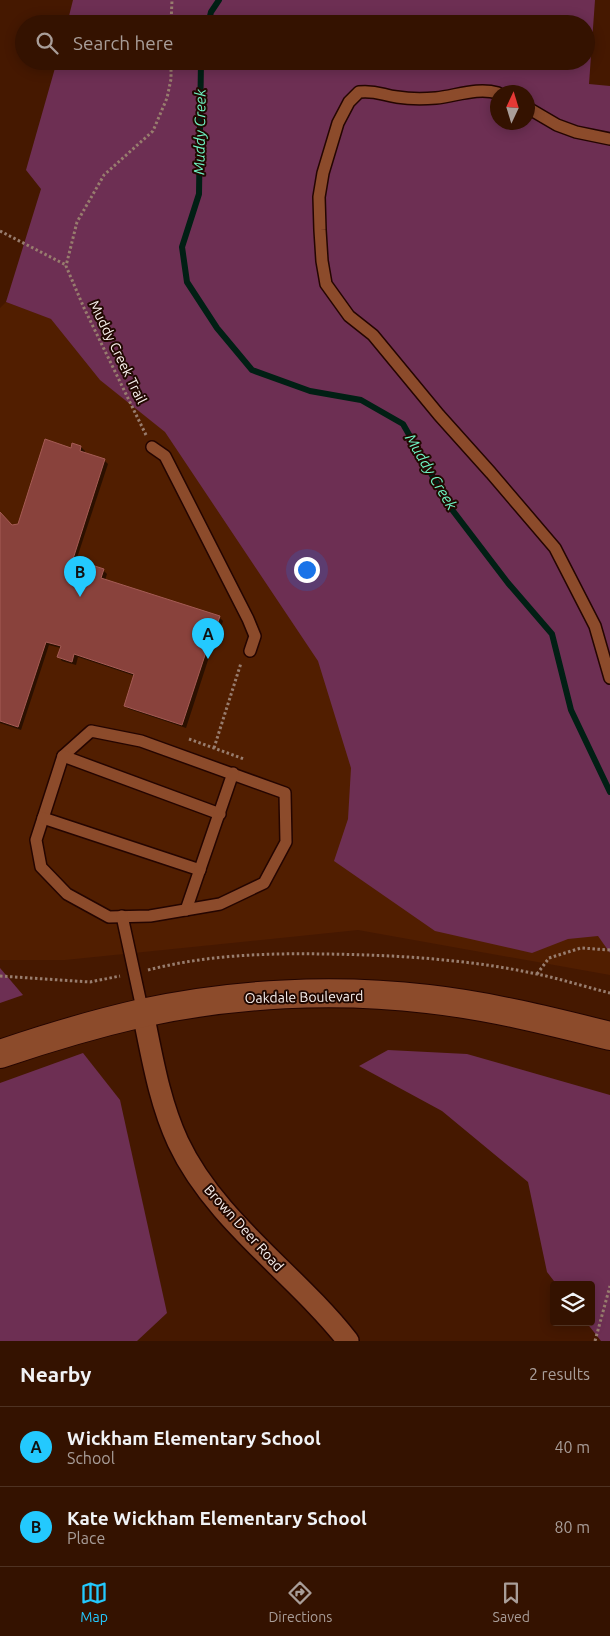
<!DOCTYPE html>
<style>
:root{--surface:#341200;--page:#3c1b0a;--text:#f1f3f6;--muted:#a99e99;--line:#4e3222;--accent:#23c9fe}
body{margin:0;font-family:Ubuntu,sans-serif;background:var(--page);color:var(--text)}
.controls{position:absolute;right:15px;bottom:15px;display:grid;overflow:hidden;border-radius:5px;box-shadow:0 2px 12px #0003}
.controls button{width:45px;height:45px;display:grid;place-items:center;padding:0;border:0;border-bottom:1px solid var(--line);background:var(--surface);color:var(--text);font:25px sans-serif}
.compass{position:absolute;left:490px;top:85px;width:45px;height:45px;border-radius:50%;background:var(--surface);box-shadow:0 2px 12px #0003;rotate:4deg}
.you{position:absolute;left:306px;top:569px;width:18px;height:18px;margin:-12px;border:4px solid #fff;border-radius:50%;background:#1a73e8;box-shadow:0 0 0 8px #1a73e833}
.badge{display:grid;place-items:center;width:32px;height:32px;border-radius:50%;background:var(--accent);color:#111;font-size:16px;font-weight:700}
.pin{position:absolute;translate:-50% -41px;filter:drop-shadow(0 1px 2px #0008)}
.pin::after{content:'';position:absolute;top:26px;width:18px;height:15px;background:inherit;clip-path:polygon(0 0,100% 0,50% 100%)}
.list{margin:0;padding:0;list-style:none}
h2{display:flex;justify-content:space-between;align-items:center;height:65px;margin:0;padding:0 20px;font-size:21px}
h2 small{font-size:16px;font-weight:400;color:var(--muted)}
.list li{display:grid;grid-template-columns:32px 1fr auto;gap:15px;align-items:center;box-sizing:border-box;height:80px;padding:0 20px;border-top:1px solid var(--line)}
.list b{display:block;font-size:19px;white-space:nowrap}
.list p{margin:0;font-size:16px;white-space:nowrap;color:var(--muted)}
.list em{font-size:16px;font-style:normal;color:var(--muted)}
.icon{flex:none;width:28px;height:28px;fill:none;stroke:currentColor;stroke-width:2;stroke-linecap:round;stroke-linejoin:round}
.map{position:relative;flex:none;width:610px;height:1341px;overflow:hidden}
.search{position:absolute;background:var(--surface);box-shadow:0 2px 12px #0003;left:15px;right:15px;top:15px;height:55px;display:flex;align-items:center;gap:12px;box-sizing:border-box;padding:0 18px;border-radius:28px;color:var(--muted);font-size:19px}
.sheet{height:225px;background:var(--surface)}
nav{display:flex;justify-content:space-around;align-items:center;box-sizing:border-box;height:70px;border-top:1px solid var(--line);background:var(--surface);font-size:14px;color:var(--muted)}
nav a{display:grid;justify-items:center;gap:2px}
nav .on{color:var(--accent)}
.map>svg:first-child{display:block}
.built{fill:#511e00}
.green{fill:#6d2f53;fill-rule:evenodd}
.shadow{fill:#0007}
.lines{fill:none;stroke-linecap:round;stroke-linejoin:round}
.stream{stroke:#011f14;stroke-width:6}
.building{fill:#89423c;stroke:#a55b54}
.lane-casing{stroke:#240500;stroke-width:14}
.street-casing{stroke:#240500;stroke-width:24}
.secondary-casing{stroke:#240500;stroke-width:30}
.path{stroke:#987d6e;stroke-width:3;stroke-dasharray:2.5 2.5;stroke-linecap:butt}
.lane{stroke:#8c4b2b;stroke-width:11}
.street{stroke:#8c4b2b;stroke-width:21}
.secondary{stroke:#8c4b2b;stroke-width:28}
.labels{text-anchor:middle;stroke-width:4;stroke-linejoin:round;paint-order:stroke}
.street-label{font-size:14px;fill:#f9f1ee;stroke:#210800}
.water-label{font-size:15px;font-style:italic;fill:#6ef4c3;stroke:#210800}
</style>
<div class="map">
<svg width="610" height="1341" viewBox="0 0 610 1341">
<rect width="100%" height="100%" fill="#451800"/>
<polygon class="built" points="6,302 237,388 610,953 610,975 358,930 65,960 0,960 0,308"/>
<g class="green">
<path d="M73,0h522l-6,84 21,2v867l-12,-17 -30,3 -36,14 -97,-22 -101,-70 14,-42 3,-51 -33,-107 -153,-229 -65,-52 -49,-61 -45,-17 35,-113 -15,-19 31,-109h529v-37h-519zM498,92h30v30h-30z"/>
<polygon points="0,968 23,995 0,1003"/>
<polygon points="388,1050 467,1054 610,1095 610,1341 601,1341 586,1322 591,1322 591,1285 557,1285 547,1272 528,1182 442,1111 359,1066"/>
<polygon points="83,1053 120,1100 167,1313 137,1341 0,1341 0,1083"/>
</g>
<polygon class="shadow" points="81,447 85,451 84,453 104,460 108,464 76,561 103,570 107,574 105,580 219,617 223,621 216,643 211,642 208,652 210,654 186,728 129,709 125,706 135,676 78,657 76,665 62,661 59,657 61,648 49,645 21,730 0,723 0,513 12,526 19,525 71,449"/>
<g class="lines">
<g class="stream">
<polyline points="208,24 211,12 219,0"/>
<polyline points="201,61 199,194 182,247 187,282 217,328 252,370 310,391 361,400 403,424 450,507 508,583 552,634 571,710 610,792"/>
</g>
</g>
<polygon class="building" points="45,439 71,448 72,443 81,446 80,451 105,459 73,559 104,569 101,578 220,616 212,640 207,639 204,648 207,649 182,725 124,706 134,674 74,654 72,662 57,657 61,646 46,642 18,727 0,721 0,512 12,525 18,524"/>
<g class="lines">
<defs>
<g id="lane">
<path d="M498,93c-21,-6 -42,3 -62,5 -12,1 -27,1 -39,-1 -15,-2 -21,-7 -38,-5l-10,10 -11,21 -15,50 -4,24 1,33 2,31 4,23 23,32 24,19 66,80 52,58 64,75 40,78 15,52"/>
<polyline points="528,108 557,125 576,132 610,139"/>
<polyline points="152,447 165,456 248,619 255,636 250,651"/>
<polygon points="91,731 141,741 285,793 286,842 264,883 220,904 150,916 109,917 67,894 41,867 36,840 63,756"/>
<polyline points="63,756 220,814"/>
<polyline points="43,818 200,870"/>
<polyline points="186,910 233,773"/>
<polyline points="122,916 143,1013"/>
</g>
<path id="street" d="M143,1013c9,43 16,88 35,129 37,79 117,131 170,199"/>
<path id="secondary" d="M0,1054c47,-16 94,-30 142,-41 92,-20 192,-25 286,-14 62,7 122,22 182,37"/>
</defs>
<use href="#lane" class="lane-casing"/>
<use href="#street" class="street-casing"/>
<use href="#secondary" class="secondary-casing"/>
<g class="path">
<polyline points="171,24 172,0"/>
<polyline points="0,231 66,265"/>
<polyline points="146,435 84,308 66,266 77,222 104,175 153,131 167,98 171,79 171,61"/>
<polyline points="189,739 244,759"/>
<polyline points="214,748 241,663"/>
<path d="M148,970c58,-15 118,-17 177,-16 71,1 142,5 212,20 24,5 49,13 73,19"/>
<polyline points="537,974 549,958 581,948 610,950"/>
<polyline points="0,976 90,982 120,976"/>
<polyline points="595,1341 610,1286"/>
</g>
<use href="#lane" class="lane"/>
<use href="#street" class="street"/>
<use href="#secondary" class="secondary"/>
</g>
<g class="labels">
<g class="street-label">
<text transform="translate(118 352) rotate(64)" y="5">Muddy Creek Trail</text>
<text transform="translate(304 997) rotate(-1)" y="5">Oakdale Boulevard</text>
<text transform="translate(244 1228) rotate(48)" y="5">Brown Deer Road</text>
</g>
<g class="water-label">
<text transform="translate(200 132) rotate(-89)" y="5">Muddy Creek</text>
<text transform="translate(431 472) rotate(59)" y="5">Muddy Creek</text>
</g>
</g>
</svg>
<div class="controls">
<button><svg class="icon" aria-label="layers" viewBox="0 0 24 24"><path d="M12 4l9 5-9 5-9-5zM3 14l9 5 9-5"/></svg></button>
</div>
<svg class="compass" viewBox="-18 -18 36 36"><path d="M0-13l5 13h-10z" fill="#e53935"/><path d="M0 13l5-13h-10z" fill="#a99e99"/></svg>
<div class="you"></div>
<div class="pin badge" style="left:208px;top:659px">A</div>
<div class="pin badge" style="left:80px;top:597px">B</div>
<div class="search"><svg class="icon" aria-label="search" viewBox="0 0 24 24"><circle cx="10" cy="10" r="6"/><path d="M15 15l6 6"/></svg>Search here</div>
</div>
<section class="sheet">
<h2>Nearby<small>2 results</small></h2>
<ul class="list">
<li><span class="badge">A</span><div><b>Wickham Elementary School</b><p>School</p></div><em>40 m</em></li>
<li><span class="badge">B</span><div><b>Kate Wickham Elementary School</b><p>Place</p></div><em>80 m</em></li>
</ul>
</section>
<nav>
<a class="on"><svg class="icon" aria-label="map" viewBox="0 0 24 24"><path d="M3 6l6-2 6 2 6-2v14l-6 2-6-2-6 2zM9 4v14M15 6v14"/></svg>Map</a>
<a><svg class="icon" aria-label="directions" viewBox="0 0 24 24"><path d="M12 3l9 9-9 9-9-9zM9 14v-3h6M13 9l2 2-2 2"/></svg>Directions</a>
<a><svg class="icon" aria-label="saved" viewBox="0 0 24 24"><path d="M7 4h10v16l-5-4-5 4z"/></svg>Saved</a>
</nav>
